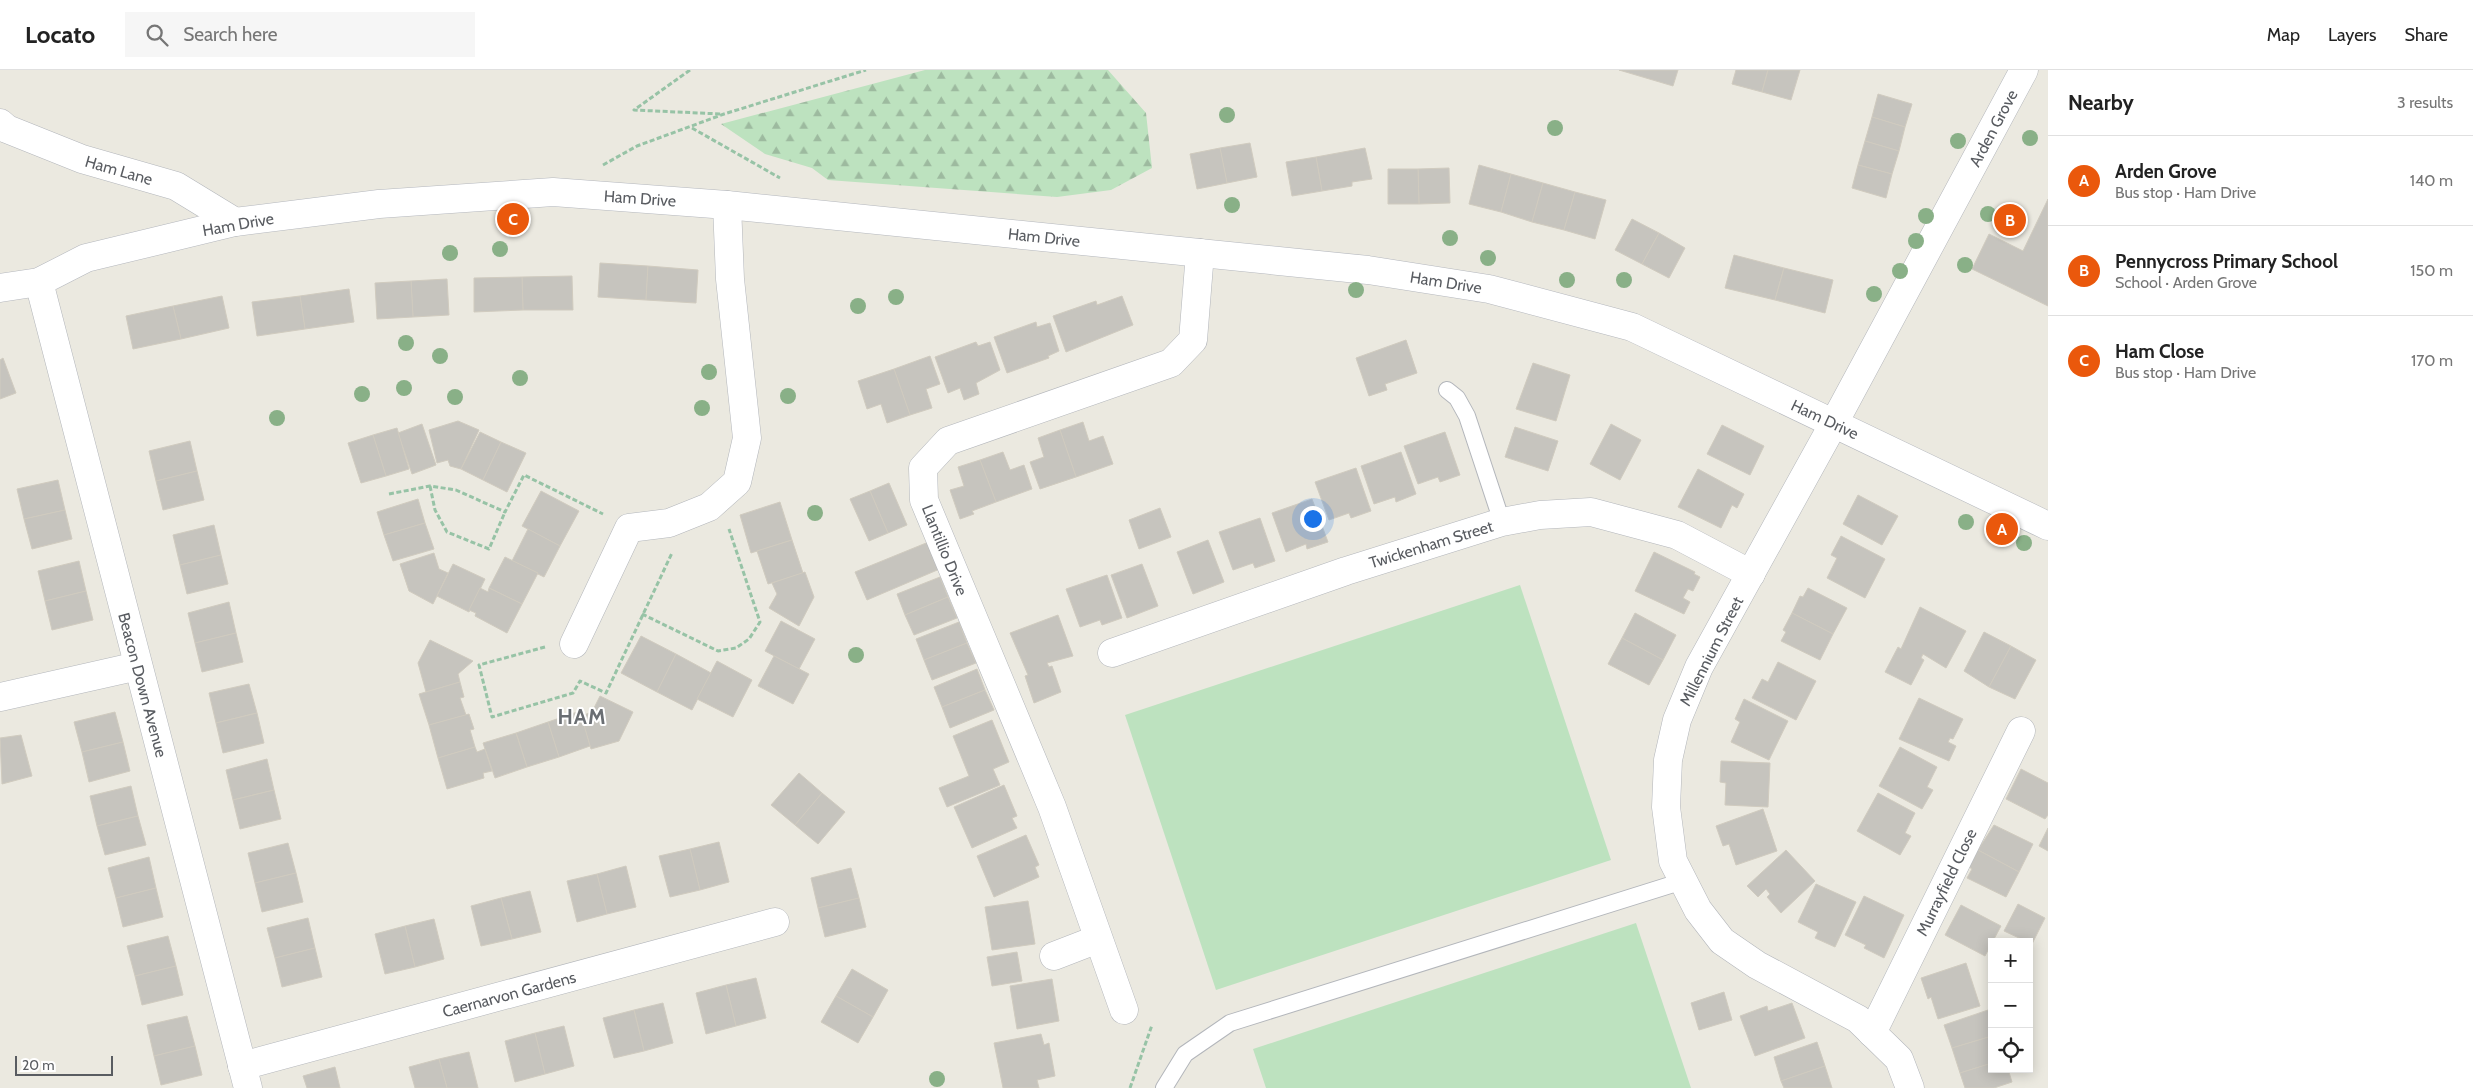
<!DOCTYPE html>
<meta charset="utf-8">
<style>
:root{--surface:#fff;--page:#f6f6f6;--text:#222;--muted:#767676;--line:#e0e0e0;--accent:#ea580c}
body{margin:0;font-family:Cabin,sans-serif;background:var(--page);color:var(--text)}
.controls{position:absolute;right:15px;bottom:15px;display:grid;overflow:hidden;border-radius:0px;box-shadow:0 2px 12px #0003}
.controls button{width:45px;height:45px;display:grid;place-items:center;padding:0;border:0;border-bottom:1px solid var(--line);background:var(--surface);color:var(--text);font:25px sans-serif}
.scale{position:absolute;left:15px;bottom:12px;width:98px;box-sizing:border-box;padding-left:5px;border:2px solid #595c61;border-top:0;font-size:14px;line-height:18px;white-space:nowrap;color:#595c61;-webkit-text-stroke:4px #fff;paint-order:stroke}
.you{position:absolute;left:1312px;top:448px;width:18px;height:18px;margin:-12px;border:4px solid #fff;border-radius:50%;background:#1a73e8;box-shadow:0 0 0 8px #1a73e833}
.badge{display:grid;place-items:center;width:32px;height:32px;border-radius:50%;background:var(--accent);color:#fff;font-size:16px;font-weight:700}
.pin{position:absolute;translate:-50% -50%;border:2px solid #fff;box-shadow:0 1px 5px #0006}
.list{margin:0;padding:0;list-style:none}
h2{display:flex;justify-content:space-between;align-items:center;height:65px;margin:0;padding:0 20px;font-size:21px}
h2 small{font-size:16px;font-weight:400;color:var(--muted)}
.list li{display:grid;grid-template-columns:32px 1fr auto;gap:15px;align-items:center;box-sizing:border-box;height:90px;padding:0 20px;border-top:1px solid var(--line)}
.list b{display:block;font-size:19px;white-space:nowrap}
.list p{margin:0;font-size:16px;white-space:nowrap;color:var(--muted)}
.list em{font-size:16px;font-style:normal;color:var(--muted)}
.icon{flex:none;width:28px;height:28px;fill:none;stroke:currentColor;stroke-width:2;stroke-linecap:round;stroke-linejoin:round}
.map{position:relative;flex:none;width:2048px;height:1018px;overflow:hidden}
header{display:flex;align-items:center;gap:30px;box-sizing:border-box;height:70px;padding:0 25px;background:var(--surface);border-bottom:1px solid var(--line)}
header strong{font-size:24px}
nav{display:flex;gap:28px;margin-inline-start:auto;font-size:18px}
.search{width:350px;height:45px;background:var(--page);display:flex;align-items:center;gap:12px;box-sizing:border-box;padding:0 18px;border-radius:0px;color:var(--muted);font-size:19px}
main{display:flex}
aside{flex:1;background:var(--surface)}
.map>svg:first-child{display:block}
.grass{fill:#bde2bf}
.forest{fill:url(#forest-firs)}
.building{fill:#c6c4be;stroke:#d0cbbf}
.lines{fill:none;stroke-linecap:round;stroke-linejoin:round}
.lane-casing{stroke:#b3b6bb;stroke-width:18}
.street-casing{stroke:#b3b6bb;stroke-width:29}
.secondary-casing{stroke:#b4b7bd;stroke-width:29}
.path{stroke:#97c3a6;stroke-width:3;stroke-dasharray:5 2.5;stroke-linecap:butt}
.lane{stroke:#fff;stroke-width:16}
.street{stroke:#fff;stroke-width:28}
.secondary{stroke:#fff;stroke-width:28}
.tree{fill:#89b087}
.labels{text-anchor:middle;stroke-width:4;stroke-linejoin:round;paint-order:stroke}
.street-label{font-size:16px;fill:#595c61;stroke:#fff}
.district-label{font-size:21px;font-weight:bold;letter-spacing:1px;fill:#6a6e73;stroke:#fff}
</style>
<header>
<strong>Locato</strong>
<div class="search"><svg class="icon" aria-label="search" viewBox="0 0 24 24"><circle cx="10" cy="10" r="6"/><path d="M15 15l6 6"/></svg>Search here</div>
<nav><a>Map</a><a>Layers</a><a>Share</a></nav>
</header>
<main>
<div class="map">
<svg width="2048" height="1018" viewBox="0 0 2048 1018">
<defs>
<pattern id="forest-firs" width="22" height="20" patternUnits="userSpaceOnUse" patternTransform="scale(1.25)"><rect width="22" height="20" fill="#bde2bf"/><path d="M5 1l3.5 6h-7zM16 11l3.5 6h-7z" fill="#9dba9f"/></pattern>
</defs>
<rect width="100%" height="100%" fill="#ebe9e0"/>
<g class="grass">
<polygon points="1520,515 1611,790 1216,920 1125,645"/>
<polygon points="1636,853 1691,1018 1266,1018 1253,979"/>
</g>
<polygon class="forest" points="925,0 1108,0 1146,43 1152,98 1111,120 1057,127 828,110 812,98 765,84 721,54"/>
<g class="building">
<polygon points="1619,0 1678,0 1673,16"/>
<polygon points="1736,0 1768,0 1762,22 1732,14"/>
<polygon points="1768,0 1800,0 1791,30 1762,22"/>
<polygon points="1878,24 1912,34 1905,57 1872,47"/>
<polygon points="1872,47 1905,57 1899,81 1865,71"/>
<polygon points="1865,71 1899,81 1892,104 1858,95"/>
<polygon points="1250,73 1257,107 1227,113 1220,78"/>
<polygon points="1220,78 1227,113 1197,119 1190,84"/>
<polygon points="1365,78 1372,109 1352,112 1352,116 1322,121 1316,87"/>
<polygon points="1316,87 1322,121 1292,126 1286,92"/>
<polygon points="1479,95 1511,104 1501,142 1469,134"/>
<polygon points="1858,95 1892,104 1886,128 1852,118"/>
<polygon points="1449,98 1450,133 1419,134 1418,99"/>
<polygon points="1388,99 1418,99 1419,134 1388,134"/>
<polygon points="1511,104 1543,113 1532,152 1501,142"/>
<polygon points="1543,113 1575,122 1564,160 1532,152"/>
<polygon points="1575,122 1606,130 1595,169 1564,160"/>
<polygon points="2048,129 2048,236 1972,199 1989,164 2023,181"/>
<polygon points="1632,149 1659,163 1642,194 1615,180"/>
<polygon points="1659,163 1685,178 1669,208 1642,194"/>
<polygon points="1734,185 1784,198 1775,230 1725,218"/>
<polygon points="600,193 648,196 646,230 598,227"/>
<polygon points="648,196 698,200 696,233 646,230"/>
<polygon points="1784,198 1833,210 1825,243 1775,230"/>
<polygon points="572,206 573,240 523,240 522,207"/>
<polygon points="522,207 523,240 474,242 474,208"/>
<polygon points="447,209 449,245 413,247 411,211"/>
<polygon points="411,211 413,247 377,249 375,213"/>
<polygon points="349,219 354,252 305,259 300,226"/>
<polygon points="222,226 229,258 181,269 173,236"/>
<polygon points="300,226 305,259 257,266 252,232"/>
<polygon points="1122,226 1133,255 1066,282 1053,246 1096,231 1097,235"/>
<polygon points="173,236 181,269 133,279 126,246"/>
<polygon points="1036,252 1037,257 1050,253 1059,281 1048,286 1049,288 1007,303 994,267"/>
<polygon points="1406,270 1417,303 1385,314 1387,320 1369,326 1356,288"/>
<polygon points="976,272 978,276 990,272 1000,300 976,313 979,324 964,330 960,318 948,323 935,287"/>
<polygon points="930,286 940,314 926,319 932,338 910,345 894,299"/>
<polygon points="3,288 16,323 0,329 0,290"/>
<polygon points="1533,293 1570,305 1556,351 1516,339"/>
<polygon points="894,299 910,345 887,353 881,334 867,339 858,311"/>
<polygon points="458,351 479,360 461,399 450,396 448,390 437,393 429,360"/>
<polygon points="1083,352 1089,371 1103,366 1113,394 1076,407 1060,360"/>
<polygon points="422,354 436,395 412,404 398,363"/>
<polygon points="1611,354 1641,370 1620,410 1590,394"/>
<polygon points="1722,355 1764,376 1750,405 1707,384"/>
<polygon points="1515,357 1558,371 1548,401 1505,387"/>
<polygon points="397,358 409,399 386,406 373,365"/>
<polygon points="1060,360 1076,407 1040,419 1030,392 1044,387 1038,368"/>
<polygon points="480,362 501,372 483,410 461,399"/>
<polygon points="1445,362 1460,405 1440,412 1438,407 1418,414 1404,376"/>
<polygon points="373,365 386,406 361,413 348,373"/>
<polygon points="190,371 197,401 156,411 149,381"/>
<polygon points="501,372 526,383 507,422 483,410"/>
<polygon points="1003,382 1010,400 1024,395 1032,419 996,432 980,390"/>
<polygon points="1401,382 1416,424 1396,432 1395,427 1374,434 1361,396"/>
<polygon points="980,390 996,432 972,441 974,444 960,449 950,420 964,416 958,397"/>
<polygon points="1356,398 1371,441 1351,448 1349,443 1329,450 1315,412"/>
<polygon points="1698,399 1744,424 1737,438 1732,435 1721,458 1678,437"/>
<polygon points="197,401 204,430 163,440 156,411"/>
<polygon points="58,410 65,440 24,449 17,419"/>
<polygon points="889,413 907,455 888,463 870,421"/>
<polygon points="541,421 579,441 560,476 522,456"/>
<polygon points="870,421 888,463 869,471 850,429"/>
<polygon points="1858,425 1898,446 1882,475 1843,454"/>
<polygon points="418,429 425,453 384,465 377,442"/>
<polygon points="1312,429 1328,472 1307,479 1306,474 1286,482 1272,443"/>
<polygon points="780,432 792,470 751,483 740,445"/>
<polygon points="1160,438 1171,467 1139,479 1129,450"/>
<polygon points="65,440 72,469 32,479 24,449"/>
<polygon points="1260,448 1275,491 1255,498 1253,493 1233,500 1219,462"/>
<polygon points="425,453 434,479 393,491 384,465"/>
<polygon points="214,455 221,485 180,495 173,465"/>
<polygon points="528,459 560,476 544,507 512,491"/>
<polygon points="1841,466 1885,489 1865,528 1827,508 1837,488 1831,485"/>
<polygon points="792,470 803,503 768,514 757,481"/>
<polygon points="1208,470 1224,512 1193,524 1177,482"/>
<polygon points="931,471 942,498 867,530 855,502"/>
<polygon points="1654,482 1695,502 1694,504 1700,507 1693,521 1688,519 1683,528 1690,532 1684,544 1635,521"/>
<polygon points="434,483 439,499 448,503 433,534 409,521 400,494"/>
<polygon points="221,485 228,514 187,524 180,495"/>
<polygon points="505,487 538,503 522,534 489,518"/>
<polygon points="79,491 86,521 45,531 38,501"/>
<polygon points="453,494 485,509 469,542 437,526"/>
<polygon points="1142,494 1158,536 1127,548 1111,505"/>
<polygon points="805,502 814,527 799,556 769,538 777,524 772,513"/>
<polygon points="1107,505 1122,548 1102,555 1100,550 1080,557 1066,519"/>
<polygon points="940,507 948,527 905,545 897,524"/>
<polygon points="480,518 488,522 489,518 522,534 507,563 475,546 476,543 469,540"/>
<polygon points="1808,518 1847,538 1833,564 1792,543 1800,526 1803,527"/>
<polygon points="86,521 93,550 52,560 45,531"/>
<polygon points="948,527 957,548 914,565 905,545"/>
<polygon points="229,532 236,563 195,573 188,543"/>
<polygon points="1920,537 1966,561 1946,598 1923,584 1921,588 1924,590 1911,615 1885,602 1898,577 1901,579"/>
<polygon points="1635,543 1676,565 1663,590 1622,568"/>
<polygon points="1792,543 1833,564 1820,590 1781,571 1786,562 1783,560"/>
<polygon points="1058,545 1073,586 1047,593 1049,597 1052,596 1061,622 1034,633 1025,606 1028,605 1010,563"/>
<polygon points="781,551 815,569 799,599 765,581"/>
<polygon points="959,552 967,573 924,590 916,569"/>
<polygon points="1984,562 2011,576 1989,617 1964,601"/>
<polygon points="236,563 243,592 202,602 195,573"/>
<polygon points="641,566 676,584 657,622 621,603"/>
<polygon points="1622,568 1663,590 1649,615 1608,594"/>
<polygon points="430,570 473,591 458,604 460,612 426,622 418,593"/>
<polygon points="967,573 976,593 932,610 924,590"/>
<polygon points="2011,576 2036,590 2015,629 1989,617"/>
<polygon points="676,584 711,603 692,640 657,622"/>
<polygon points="774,586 809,604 793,634 758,616"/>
<polygon points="717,591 752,610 733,647 697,629"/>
<polygon points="1778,592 1816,611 1796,650 1752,628 1762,609 1768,612"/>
<polygon points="977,599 985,620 942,637 934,617"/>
<polygon points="460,612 464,627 460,628 466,645 429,655 419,624"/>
<polygon points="249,614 257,643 216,653 209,623"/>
<polygon points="985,620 994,640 950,658 942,637"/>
<polygon points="600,626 633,642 619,671 591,679 581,646 592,642"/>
<polygon points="1919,628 1963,649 1953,669 1950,668 1948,672 1956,676 1949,691 1899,669"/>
<polygon points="1744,629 1788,651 1769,690 1731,672 1740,652 1735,649"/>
<polygon points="580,641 590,676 559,687 548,652"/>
<polygon points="115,642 123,672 82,682 74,652"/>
<polygon points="257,643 264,673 223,683 216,653"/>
<polygon points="469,644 474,659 470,660 475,677 438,688 429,655"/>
<polygon points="992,650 1009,692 993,699 1000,715 947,737 939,718 969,706 953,666"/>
<polygon points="548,652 559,687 527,697 516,663"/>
<polygon points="516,663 527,697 495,708 483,673"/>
<polygon points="21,665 32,706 2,714 0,668"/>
<polygon points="123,672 130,701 89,712 82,682"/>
<polygon points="475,677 477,682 485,679 492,701 483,703 484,708 447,719 438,688"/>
<polygon points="1900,677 1937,697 1927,717 1933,720 1922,739 1879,716"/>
<polygon points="267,689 274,720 233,730 226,700"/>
<polygon points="1721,691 1770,693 1768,737 1725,735 1726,713 1720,712"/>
<polygon points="2021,699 2048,713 2048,745 2045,749 2006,729"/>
<polygon points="799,703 822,723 795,755 771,735"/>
<polygon points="1004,715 1017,746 1012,748 1017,758 972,778 954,737"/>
<polygon points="131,716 138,746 97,756 90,726"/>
<polygon points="274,720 281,749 240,759 233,730"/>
<polygon points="822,723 845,742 818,774 795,755"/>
<polygon points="1878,723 1915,743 1905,763 1911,766 1900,785 1857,761"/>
<polygon points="1763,739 1777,781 1736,795 1729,774 1723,776 1716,756"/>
<polygon points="138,746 146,775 105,785 97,756"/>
<polygon points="1994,755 2033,774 2019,802 1978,780"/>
<polygon points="2048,758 2048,781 2039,776"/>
<polygon points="1026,765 1039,795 1035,797 1039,807 994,827 977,786"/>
<polygon points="719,772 729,812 700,820 690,779"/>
<polygon points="288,773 296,803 255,813 248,783"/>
<polygon points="690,779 700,820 670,827 659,786"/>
<polygon points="1786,780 1815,811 1781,843 1767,827 1770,824 1766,819 1758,827 1747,816"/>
<polygon points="1978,780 2019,802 2006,827 1967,808 1972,799 1969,797"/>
<polygon points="149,787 156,818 116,828 108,798"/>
<polygon points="626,796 636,837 607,844 597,804"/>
<polygon points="851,798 859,828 818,838 811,808"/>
<polygon points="296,803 303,832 262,842 255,813"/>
<polygon points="597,804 607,844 577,852 567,811"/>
<polygon points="1816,814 1856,832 1835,877 1815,868 1818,862 1798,852"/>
<polygon points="156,818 163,847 123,857 116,828"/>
<polygon points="530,821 541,862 512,869 501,828"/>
<polygon points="1864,826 1904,845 1884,888 1864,878 1866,875 1845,865"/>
<polygon points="501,828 512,869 481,876 471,836"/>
<polygon points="859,828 866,857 825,867 818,838"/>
<polygon points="1028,831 1035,874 992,880 985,837"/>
<polygon points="2018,834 2045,848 2032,874 2004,861"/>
<polygon points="1961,835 2001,856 1985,886 1945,865"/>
<polygon points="308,848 315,878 275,888 267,858"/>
<polygon points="434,849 444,889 415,897 405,856"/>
<polygon points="405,856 415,897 385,904 375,864"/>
<polygon points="168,866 176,896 135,906 127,876"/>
<polygon points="315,878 322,907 282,917 275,888"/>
<polygon points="1017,882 1022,911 992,916 987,887"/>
<polygon points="1966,893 1980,936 1938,949 1931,927 1928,929 1921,908"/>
<polygon points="176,896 183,925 142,935 135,906"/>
<polygon points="852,899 888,920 873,947 836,926"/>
<polygon points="756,908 766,948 736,956 726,915"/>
<polygon points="1052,909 1059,951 1017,959 1010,916"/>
<polygon points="726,915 736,956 706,964 696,923"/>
<polygon points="1724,922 1732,950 1699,960 1691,933"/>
<polygon points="836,926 873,947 858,973 821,952"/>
<polygon points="663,933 673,973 644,981 634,940"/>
<polygon points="1792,933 1805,968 1755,986 1740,946 1767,936 1768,941"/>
<polygon points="634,940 644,981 614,988 603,948"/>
<polygon points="1988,940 1992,951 1992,966 1952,978 1944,955"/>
<polygon points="187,946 195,976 154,986 147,955"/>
<polygon points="564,956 574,996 545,1004 535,963"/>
<polygon points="535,963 545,1004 515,1012 505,971"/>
<polygon points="1041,964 1044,975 1049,973 1055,1006 1037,1010 1039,1018 1003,1018 994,973"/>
<polygon points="1992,966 1992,993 1960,1003 1952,978"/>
<polygon points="1817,972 1825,996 1781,1011 1774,987"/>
<polygon points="195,976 202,1005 161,1015 154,986"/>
<polygon points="469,982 478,1018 447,1018 439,989"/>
<polygon points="439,989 447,1018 415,1018 409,997"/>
<polygon points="1992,993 1992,999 2008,999 2012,1012 1994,1018 1965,1018 1960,1003"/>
<polygon points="1825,996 1832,1018 1784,1018 1781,1011"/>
<polygon points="335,997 340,1018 307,1018 303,1006"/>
</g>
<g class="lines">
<defs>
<g id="lane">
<polyline points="1447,320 1457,328 1467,346 1502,452"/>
<polyline points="1164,1018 1185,984 1230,953 1683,811"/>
</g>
<g id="street">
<polyline points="0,53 7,59 82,89 176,116 235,152"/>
<polyline points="39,212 248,1018"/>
<polyline points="574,574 629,458 669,453 709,437 737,412 747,368 730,209 727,135"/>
<polyline points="1112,583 1346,501 1502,452 1540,445 1591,442 1677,465 1751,504"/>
<polyline points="0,627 138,596"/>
<polyline points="1054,886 1098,869"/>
<polyline points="1124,940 1052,737 924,430 923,398 948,371 1171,293 1193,270 1200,183"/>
<polyline points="1872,963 2021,661"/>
<polyline points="242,996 775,852"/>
<polyline points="1910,1018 1899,989 1858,949 1757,895 1722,871 1698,840 1673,791 1666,737 1668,690 1677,650 1699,597 1834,353 2024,0"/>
</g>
<polyline id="secondary" points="0,218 39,212 86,188 235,152 379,134 553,122 727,135 1368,200 1489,219 1632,257 2048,456"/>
</defs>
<use href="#lane" class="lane-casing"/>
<use href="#street" class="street-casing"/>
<use href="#secondary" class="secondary-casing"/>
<g class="path">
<polyline points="690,0 634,40 721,44"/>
<polyline points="692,58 780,108"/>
<polyline points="603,95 637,76 724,44 866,0"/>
<polyline points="430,416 435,440 447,462 489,479 505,442"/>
<polyline points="389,424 430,416 456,420 505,442 524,405 603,444"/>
<polyline points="642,544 718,581 736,578 749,569 760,552 729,459"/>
<polyline points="545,577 479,595 492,647 573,623 580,611 606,623 672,483"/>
<polyline points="1130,1018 1152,955"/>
</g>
<use href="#lane" class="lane"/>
<use href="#street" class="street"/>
<use href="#secondary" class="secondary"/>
</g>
<g class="tree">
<circle cx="1227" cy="45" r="8"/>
<circle cx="1555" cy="58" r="8"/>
<circle cx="2030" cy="68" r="8"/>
<circle cx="1958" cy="71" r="8"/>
<circle cx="1232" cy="135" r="8"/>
<circle cx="1988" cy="144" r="8"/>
<circle cx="1926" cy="146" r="8"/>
<circle cx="1450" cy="168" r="8"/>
<circle cx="1916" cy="171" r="8"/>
<circle cx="500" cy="179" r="8"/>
<circle cx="450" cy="183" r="8"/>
<circle cx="1488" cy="188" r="8"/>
<circle cx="1965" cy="195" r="8"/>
<circle cx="1900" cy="201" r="8"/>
<circle cx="1567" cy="210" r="8"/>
<circle cx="1624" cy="210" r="8"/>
<circle cx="1356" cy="220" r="8"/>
<circle cx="1874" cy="224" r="8"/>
<circle cx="896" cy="227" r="8"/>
<circle cx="858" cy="236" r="8"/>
<circle cx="406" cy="273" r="8"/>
<circle cx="440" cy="286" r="8"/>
<circle cx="709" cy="302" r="8"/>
<circle cx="520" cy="308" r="8"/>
<circle cx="404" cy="318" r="8"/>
<circle cx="362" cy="324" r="8"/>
<circle cx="788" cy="326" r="8"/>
<circle cx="455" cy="327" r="8"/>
<circle cx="702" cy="338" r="8"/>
<circle cx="277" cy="348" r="8"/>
<circle cx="815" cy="443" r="8"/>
<circle cx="1966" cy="452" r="8"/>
<circle cx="2024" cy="473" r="8"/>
<circle cx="856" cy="585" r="8"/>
<circle cx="937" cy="1009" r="8"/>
</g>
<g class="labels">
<g class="street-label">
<text transform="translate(1993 58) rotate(-62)" y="6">Arden Grove</text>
<text transform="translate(119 100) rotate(16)" y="6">Ham Lane</text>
<text transform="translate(640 128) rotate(4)" y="6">Ham Drive</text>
<text transform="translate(238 154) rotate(-10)" y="6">Ham Drive</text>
<text transform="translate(1044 167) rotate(6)" y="6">Ham Drive</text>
<text transform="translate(1446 212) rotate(9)" y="6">Ham Drive</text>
<text transform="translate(1825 349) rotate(25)" y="6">Ham Drive</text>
<text transform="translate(1431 474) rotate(-17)" y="6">Twickenham Street</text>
<text transform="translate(945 480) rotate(68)" y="6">Llantillio Drive</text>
<text transform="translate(1711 581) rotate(-63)" y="6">Millennium Street</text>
<text transform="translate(143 615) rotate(75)" y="6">Beacon Down Avenue</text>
<text transform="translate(1946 812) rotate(-64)" y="6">Murrayfield Close</text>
<text transform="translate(509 924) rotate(-15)" y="6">Caernarvon Gardens</text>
</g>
<g class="district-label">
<text x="582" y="654">HAM</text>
</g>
</g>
</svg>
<div class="controls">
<button>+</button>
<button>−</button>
<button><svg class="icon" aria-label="locate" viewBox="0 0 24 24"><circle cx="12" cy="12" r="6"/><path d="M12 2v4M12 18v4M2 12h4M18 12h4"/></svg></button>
</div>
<div class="scale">20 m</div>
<div class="you"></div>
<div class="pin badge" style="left:2002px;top:459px">A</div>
<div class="pin badge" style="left:2010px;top:150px">B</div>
<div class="pin badge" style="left:513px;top:149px">C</div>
</div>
<aside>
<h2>Nearby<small>3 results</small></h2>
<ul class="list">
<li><span class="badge">A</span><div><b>Arden Grove</b><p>Bus stop · Ham Drive</p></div><em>140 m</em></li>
<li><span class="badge">B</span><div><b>Pennycross Primary School</b><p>School · Arden Grove</p></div><em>150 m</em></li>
<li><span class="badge">C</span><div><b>Ham Close</b><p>Bus stop · Ham Drive</p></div><em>170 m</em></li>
</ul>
</aside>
</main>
